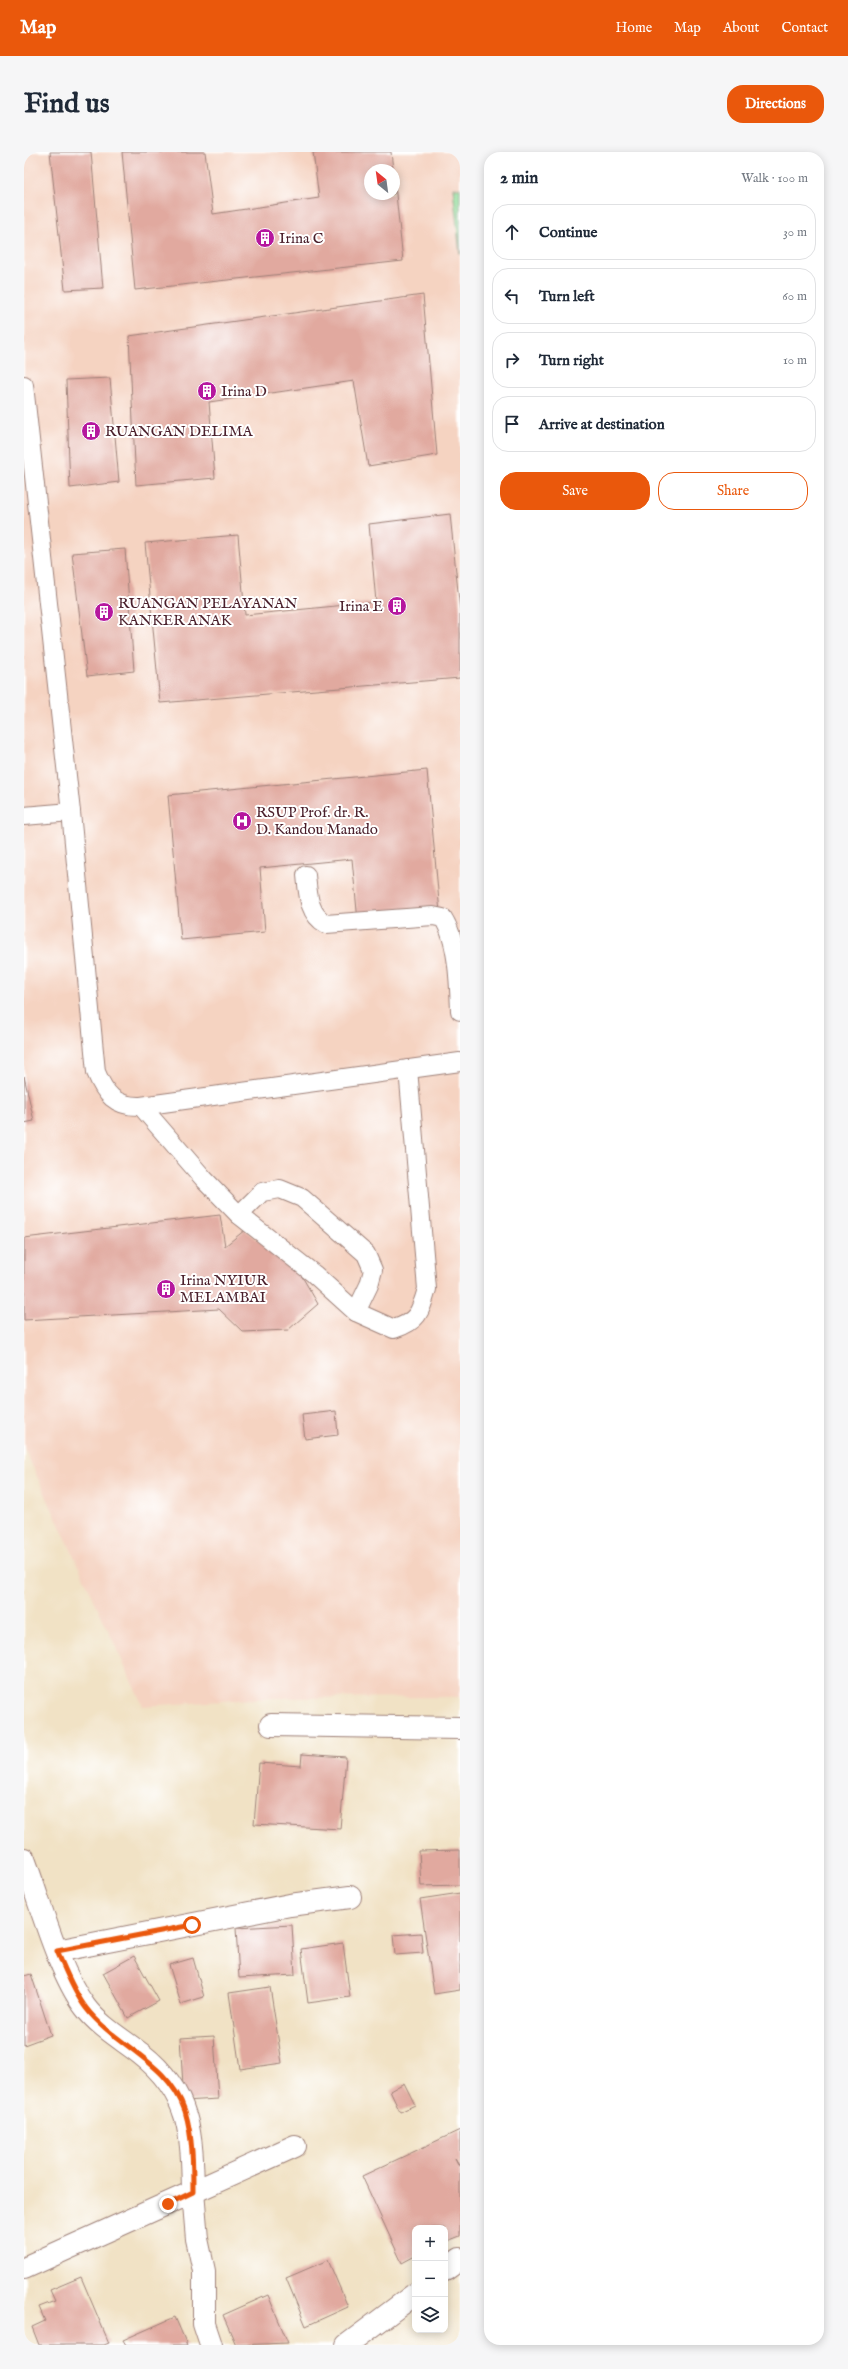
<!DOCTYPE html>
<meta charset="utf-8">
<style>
:root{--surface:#fff;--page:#f6f6f7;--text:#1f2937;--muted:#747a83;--line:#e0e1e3;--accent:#ea580c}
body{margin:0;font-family:"IM FELL English",serif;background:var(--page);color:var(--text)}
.controls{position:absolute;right:12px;bottom:12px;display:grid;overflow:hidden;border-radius:8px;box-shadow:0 2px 10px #0003}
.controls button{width:36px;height:36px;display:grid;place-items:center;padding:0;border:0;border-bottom:1px solid var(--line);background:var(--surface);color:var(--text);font:20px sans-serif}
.compass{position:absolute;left:340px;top:12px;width:36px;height:36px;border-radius:50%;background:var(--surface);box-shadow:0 2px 10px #0003;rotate:331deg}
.stop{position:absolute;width:12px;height:12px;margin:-9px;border:3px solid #ea580c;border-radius:50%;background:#fff}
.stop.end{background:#ea580c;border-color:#fff;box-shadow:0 1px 4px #0008}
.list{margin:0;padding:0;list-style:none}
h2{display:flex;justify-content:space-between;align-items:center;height:52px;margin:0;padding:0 16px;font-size:17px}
h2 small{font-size:13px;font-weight:400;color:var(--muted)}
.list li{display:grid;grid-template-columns:26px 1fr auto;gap:12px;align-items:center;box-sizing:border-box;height:56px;margin:0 8px 8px;padding:0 8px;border:1px solid var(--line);border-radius:16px}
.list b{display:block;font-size:15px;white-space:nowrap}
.list em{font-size:13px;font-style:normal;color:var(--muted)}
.actions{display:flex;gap:8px;padding:12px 16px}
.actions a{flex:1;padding:9px 0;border:1px solid var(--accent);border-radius:16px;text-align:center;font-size:14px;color:var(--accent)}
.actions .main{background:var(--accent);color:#fff}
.icon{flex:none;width:22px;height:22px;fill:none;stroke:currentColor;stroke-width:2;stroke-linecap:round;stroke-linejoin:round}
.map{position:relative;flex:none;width:436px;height:2193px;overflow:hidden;border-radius:16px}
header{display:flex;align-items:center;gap:24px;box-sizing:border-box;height:56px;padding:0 20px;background:var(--accent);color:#fff}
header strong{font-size:19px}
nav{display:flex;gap:22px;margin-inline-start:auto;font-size:14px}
.intro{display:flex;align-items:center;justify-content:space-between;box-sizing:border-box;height:96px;padding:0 24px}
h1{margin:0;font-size:28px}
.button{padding:10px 18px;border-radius:16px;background:var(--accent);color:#fff;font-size:14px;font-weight:700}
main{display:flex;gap:24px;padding:0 24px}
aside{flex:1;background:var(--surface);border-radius:16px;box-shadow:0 2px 10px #0003}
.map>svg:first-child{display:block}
.built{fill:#f5d3c1;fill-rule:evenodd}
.green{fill:#8fdc99;stroke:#6c7e62}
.building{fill:#e1a99f}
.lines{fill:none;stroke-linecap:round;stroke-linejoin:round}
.service-casing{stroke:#9e8078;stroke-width:20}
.minor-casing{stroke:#9e8078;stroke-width:24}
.service{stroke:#fff;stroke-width:18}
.minor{stroke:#fff;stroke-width:22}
.route{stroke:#ea580c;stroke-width:5}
.labels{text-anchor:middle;stroke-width:4;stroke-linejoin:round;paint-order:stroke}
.poi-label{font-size:15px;fill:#4a1f2b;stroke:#fff;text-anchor:start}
</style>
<header>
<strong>Map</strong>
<nav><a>Home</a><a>Map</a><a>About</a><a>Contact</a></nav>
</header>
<div class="intro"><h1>Find us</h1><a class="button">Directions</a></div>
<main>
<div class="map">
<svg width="436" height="2193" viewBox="0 0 436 2193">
<rect width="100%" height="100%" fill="#fff"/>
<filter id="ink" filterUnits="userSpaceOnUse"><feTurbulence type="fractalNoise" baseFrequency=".025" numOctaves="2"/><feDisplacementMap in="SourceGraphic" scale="8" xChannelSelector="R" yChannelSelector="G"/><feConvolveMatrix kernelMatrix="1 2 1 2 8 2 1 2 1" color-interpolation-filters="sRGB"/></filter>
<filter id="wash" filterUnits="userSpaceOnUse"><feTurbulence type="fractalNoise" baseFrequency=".012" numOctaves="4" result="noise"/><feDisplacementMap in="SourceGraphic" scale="16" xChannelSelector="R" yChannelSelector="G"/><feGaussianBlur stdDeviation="0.9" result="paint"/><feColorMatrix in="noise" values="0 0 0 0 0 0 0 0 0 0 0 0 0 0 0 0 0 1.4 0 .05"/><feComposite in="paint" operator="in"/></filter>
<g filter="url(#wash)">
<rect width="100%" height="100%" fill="#f1e2c5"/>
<path class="built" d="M0,0h436v1545l-190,1 -127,8 -119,-258zM346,18h24v24h-24z"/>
<polygon class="green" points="429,36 436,36 436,102"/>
<g id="blocks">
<g class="building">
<polygon points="26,0 67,0 79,136 41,138"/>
<polygon points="98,0 181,0 189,62 295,46 289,0 367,0 369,18 346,18 346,42 370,42 371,33 379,109 111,138"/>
<polygon points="399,143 413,303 344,314 330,229 185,250 191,326 112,333 105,184"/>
<polygon points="86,226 95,330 46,336 42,228"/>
<polygon points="426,362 436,459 436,526 136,551 121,391 214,383 221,463 352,450 345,372"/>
<polygon points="101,397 110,519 63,524 48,401"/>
<polygon points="403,618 416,761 334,769 328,707 236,716 241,780 157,788 144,643"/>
<polygon points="0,924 10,969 0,971"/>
<polygon points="196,1063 201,1094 221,1078 276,1121 294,1152 264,1178 219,1180 195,1157 0,1168 0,1086"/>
<polygon points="312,1259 314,1283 281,1287 278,1263"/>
<polygon points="278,1602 322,1605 316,1677 230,1672 235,1611 277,1614"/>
<polygon points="436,1698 436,1733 397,1734 395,1699"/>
<polygon points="436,1741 436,1838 410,1842 396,1747"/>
<polygon points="268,1773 271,1823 215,1826 212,1776"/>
<polygon points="397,1781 399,1801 371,1803 369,1783"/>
<polygon points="319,1791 326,1845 284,1851 277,1797"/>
<polygon points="110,1804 135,1849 104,1866 79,1821"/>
<polygon points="169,1806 180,1845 157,1852 145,1813"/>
<polygon points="7,1822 27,1883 0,1893 0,1824"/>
<polygon points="246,1835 258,1911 216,1917 205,1841"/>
<polygon points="190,1884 194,1947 160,1949 156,1886"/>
<polygon points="380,1931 391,1953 376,1960 366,1939"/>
<polygon points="436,1978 436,2014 431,2006 436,2016 436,2084 421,2090 421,2076 391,2076 391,2104 378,2111 338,2024"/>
<polygon points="304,2108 324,2155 282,2174 262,2126"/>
<polygon points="57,2125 85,2191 80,2193 15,2193 8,2175 21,2169 15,2155 31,2149 26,2138"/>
<polygon points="244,2143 264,2191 212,2193 199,2163"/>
<polygon points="151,2165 163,2193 102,2193 99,2188"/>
</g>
</g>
</g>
<g filter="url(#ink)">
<use href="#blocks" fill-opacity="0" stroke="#9e8078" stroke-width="1"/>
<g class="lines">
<defs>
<g id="service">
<path d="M0,233l47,427 25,260c9,22 19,35 45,34l319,-44"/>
<polyline points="0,664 47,660"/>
<path d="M282,723c2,18 2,39 20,49l107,-8 10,2c15,23 16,66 17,93"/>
<path d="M117,954l63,73 35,36 75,59 42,38 38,17c24,-8 26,-16 33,-40l-19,-220"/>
<polyline points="215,1063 238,1040 256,1037 278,1046 342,1102 349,1118 345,1133 332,1160"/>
</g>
<g id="minor">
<polyline points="247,1573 436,1576"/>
<path d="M0,1707c16,43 34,112 61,148 15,20 37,32 56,47 50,39 51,81 52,138l102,-46"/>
<polyline points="33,1799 266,1753 326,1745"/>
<polyline points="0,2116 169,2040 173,2087 180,2119 180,2172 187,2193"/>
<polyline points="421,2118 436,2107"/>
<polyline points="323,2193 391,2142"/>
</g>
</defs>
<use href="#service" class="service-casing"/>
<use href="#minor" class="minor-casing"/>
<use href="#service" class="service"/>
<use href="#minor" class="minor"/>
</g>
</g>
<g class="lines" filter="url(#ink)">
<path class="route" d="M144,2052l25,-12c0,-27 0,-54 -8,-81 -16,-49 -70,-65 -99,-103 -13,-17 -21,-39 -29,-57l135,-26"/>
</g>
<defs>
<symbol id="building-disc" viewBox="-11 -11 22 22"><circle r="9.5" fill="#b5179e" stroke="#fff"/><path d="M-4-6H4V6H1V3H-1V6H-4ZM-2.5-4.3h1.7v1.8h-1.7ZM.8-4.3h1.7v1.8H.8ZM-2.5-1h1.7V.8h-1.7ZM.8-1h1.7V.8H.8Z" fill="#fff"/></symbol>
<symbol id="hospital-disc" viewBox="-11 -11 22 22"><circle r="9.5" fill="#b5179e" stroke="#fff"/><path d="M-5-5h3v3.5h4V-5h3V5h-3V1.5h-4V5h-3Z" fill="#fff"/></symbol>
</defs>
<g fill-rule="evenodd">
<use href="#building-disc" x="230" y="75" width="22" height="22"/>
<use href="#building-disc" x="172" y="228" width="22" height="22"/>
<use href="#building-disc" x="56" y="268" width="22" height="22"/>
<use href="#building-disc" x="362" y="443" width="22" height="22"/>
<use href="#building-disc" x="69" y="449" width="22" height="22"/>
<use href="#hospital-disc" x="207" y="658" width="22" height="22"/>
<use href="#building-disc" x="131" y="1126" width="22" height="22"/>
</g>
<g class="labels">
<g class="poi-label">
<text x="255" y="91">Irina C</text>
<text x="197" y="244">Irina D</text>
<text x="81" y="284">RUANGAN DELIMA</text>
<text x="94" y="456">RUANGAN PELAYANAN<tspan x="94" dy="17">KANKER ANAK</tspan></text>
<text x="359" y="459" text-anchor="end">Irina E</text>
<text x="232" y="665">RSUP Prof. dr. R.<tspan x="232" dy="17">D. Kandou Manado</tspan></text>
<text x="156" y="1133">Irina NYIUR<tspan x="156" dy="17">MELAMBAI</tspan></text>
</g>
</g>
</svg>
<div class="controls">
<button>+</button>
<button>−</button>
<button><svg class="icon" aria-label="layers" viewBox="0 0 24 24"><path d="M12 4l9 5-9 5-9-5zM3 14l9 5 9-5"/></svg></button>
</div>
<svg class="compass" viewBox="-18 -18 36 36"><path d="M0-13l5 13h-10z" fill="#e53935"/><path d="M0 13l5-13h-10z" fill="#747a83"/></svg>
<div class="stop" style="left:168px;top:1773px"></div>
<div class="stop end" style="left:144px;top:2052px"></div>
</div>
<aside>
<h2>2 min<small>Walk · 100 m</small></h2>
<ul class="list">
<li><svg class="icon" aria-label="ahead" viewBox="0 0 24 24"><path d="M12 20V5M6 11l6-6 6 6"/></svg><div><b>Continue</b></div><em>30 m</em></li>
<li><svg class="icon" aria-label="left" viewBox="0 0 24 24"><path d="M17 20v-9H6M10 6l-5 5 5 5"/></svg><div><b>Turn left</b></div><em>60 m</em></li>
<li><svg class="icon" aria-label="right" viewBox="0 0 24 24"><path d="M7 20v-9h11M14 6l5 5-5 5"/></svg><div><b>Turn right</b></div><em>10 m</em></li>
<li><svg class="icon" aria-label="arrive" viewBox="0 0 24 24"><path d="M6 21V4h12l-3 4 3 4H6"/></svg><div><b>Arrive at destination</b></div></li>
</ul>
<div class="actions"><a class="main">Save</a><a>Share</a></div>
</aside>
</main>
